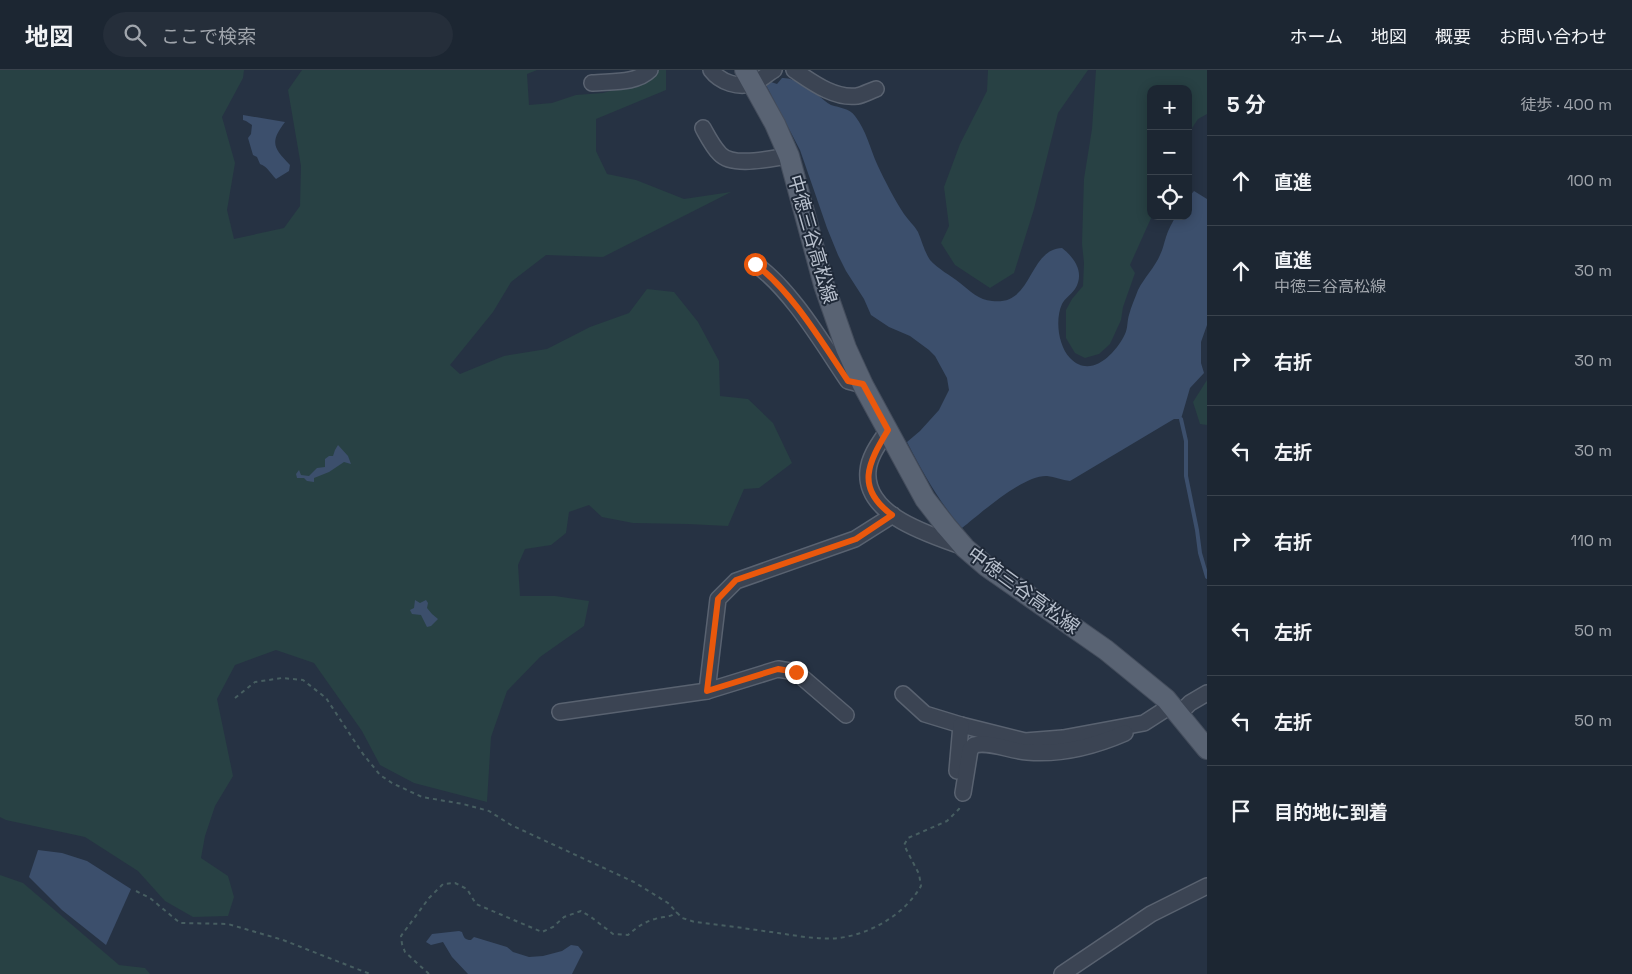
<!DOCTYPE html>
<html lang="ja">
<meta charset="utf-8">
<style>
:root{--surface:#1c2632;--page:#252e3a;--text:#f1f3f6;--muted:#a0a5ac;--line:#3a434d}
body{margin:0;font-family:"Space Grotesk","Noto Sans JP",sans-serif;background:var(--page);color:var(--text)}
.controls{position:absolute;right:15px;top:15px;display:grid;overflow:hidden;border-radius:10px;box-shadow:0 2px 12px #0003}
.controls button{width:45px;height:45px;display:grid;place-items:center;padding:0;border:0;border-bottom:1px solid var(--line);background:var(--surface);color:var(--text);font:25px sans-serif}
.stop{position:absolute;width:15px;height:15px;margin:-11px;border:4px solid #ea580c;border-radius:50%;background:#fff}
.stop.end{background:#ea580c;border-color:#fff;box-shadow:0 1px 5px #0008}
.list{margin:0;padding:0;list-style:none}
h2{display:flex;justify-content:space-between;align-items:center;height:65px;margin:0;padding:0 20px;font-size:21px}
h2 small{font-size:16px;font-weight:400;color:var(--muted)}
.list li{display:grid;grid-template-columns:32px 1fr auto;gap:15px;align-items:center;box-sizing:border-box;height:90px;padding:0 20px;border-top:1px solid var(--line)}
.list b{display:block;font-size:19px;white-space:nowrap}
.list p{margin:0;font-size:16px;white-space:nowrap;color:var(--muted)}
.list em{font-size:16px;font-style:normal;color:var(--muted)}
.icon{flex:none;width:28px;height:28px;fill:none;stroke:currentColor;stroke-width:2;stroke-linecap:round;stroke-linejoin:round}
.map{position:relative;flex:none;width:1207px;height:904px;overflow:hidden}
header{display:flex;align-items:center;gap:30px;box-sizing:border-box;height:70px;padding:0 25px;background:var(--surface);border-bottom:1px solid var(--line)}
header strong{font-size:24px}
nav{display:flex;gap:28px;margin-inline-start:auto;font-size:18px}
.search{width:350px;height:45px;background:var(--page);display:flex;align-items:center;gap:12px;box-sizing:border-box;padding:0 18px;border-radius:28px;color:var(--muted);font-size:19px}
main{display:flex}
aside{flex:1;background:var(--surface)}
.map>svg:first-child{display:block}
.green{fill:#284144}
.water{fill:#3c4f6c}
.lines{fill:none;stroke-linecap:round;stroke-linejoin:round}
.stream{stroke:#3c4f6c;stroke-width:4}
.minor-casing{stroke:#596270;stroke-width:18}
.major-casing{stroke:#444d5c;stroke-width:22}
.path{stroke:#475e61;stroke-width:2;stroke-dasharray:4 4;stroke-linecap:butt}
.minor{stroke:#3b4453;stroke-width:15}
.major{stroke:#596373;stroke-width:20}
.route{stroke:#ea580c;stroke-width:6}
.labels{text-anchor:middle;stroke-width:4;stroke-linejoin:round;paint-order:stroke}
.street-label{font-size:19px;fill:#b8c0cd;stroke:#1f2938}
</style>
<header>
<strong>地図</strong>
<div class="search"><svg class="icon" aria-label="search" viewBox="0 0 24 24"><circle cx="10" cy="10" r="6"/><path d="M15 15l6 6"/></svg>ここで検索</div>
<nav><a>ホーム</a><a>地図</a><a>概要</a><a>お問い合わせ</a></nav>
</header>
<main>
<div class="map">
<svg width="1207" height="904" viewBox="0 0 1207 904">
<rect width="100%" height="100%" fill="#263243"/>
<g class="green">
<polygon points="0,0 244,0 243,8 222,47 235,93 227,140 234,169 284,158 300,136 301,96 288,20 302,0 537,0 527,4 529,35 552,33 576,25 603,23 652,9 659,0 666,0 666,20 596,49 596,81 607,104 636,110 684,129 731,122 603,187 546,185 511,212 493,242 450,295 460,304 504,286 547,279 590,257 629,243 647,219 674,222 698,252 719,291 720,326 748,329 773,353 792,393 759,418 744,419 728,456 688,454 633,453 602,447 589,435 569,442 566,463 551,475 525,479 518,495 520,526 555,526 589,531 584,556 540,587 507,621 491,667 487,732 414,713 380,695 362,661 314,593 276,580 235,595 217,629 233,706 215,736 205,766 201,788 228,806 234,827 228,846 193,847 165,831 138,801 85,767 6,750 0,747"/>
<polygon points="988,0 1088,0 1058,43 1034,139 1014,203 990,218 955,195 941,173 949,156 944,117 960,74 987,21"/>
<polygon points="1096,0 1207,0 1207,44 1198,49 1188,64 1188,19 1151,19 1151,146 1152,146 1130,195 1135,203 1123,237 1121,250 1110,274 1099,284 1085,288 1075,283 1066,268 1066,240 1072,229 1083,216 1084,193 1082,174 1084,109 1092,59"/>
<polygon points="1207,310 1207,355 1200,354 1193,332"/>
<polygon points="0,805 23,813 119,895 145,898 150,904 0,904"/>
</g>
<g class="water">
<path d="M782,8c12,-1 28,11 37,18 4,3 8,7 12,9 9,3 18,3 24,11 11,14 15,32 22,48 8,17 17,35 27,50 4,6 10,11 14,18 4,9 6,19 12,28 8,9 20,15 30,23 10,8 19,17 32,18 42,5 35,-51 70,-53 13,10 23,25 13,41 -4,6 -10,9 -13,15 -7,15 -4,41 8,54 21,22 46,-5 55,-24 3,-6 2,-13 4,-19 2,-8 6,-17 9,-25 6,-12 17,-23 22,-35 3,-6 4,-12 6,-18 2,-7 6,-14 10,-21h12v-18l6,-7 13,8v126l-6,17v21l3,10 -14,15 -9,31h-7l-104,62c-8,-1 -15,-4 -23,-5 -24,-1 -66,37 -85,52 -23,-26 -39,-55 -55,-86l13,-11 19,-21 10,-20 -2,-12 -12,-22 -6,-6 -19,-14 -21,-9 -18,-12 -7,-16 -18,-28 -8,-16 -11,-27 -27,-78 -34,-65 5,-3 6,2z"/>
<path d="M243,45l42,7c-16,21 -11,26 5,43l-1,6 -13,8c-6,-6 -8,-12 -16,-15l-3,-7 -4,-2 -5,-17 3,-4 1,-9 -6,-4 -3,-1z"/>
<polygon points="338,375 348,386 351,394 344,392 329,402 314,408 314,412 307,411 304,408 297,408 296,404 299,400 301,405 309,406 317,398 325,397 325,389 329,386 333,386 335,380"/>
<polygon points="415,530 420,533 426,530 428,533 427,538 432,544 438,549 431,556 427,557 421,545 412,544 410,540 414,538"/>
<polygon points="38,780 62,783 87,791 131,819 106,875 62,840 29,807"/>
<path d="M459,861l3,1c2,6 3,8 9,8l3,-3 33,10 6,5 16,5 14,-1 19,-5 9,-6 7,1 5,6 -11,22h-104l-16,-17 -9,-15 -12,3 -5,-3 6,-8z"/>
</g>
<g class="lines">
<polyline class="stream" points="1181,349 1186,371 1186,406 1197,460 1200,483 1207,507"/>
<defs>
<g id="minor">
<path d="M711,0c9,12 28,19 43,13 7,-3 13,-9 20,-13"/>
<path d="M794,0c18,12 40,29 63,26 6,-1 13,-5 19,-7"/>
<path d="M592,13c19,-2 44,1 58,-13"/>
<path d="M703,58c5,9 10,19 17,26 13,14 52,4 69,2"/>
<path d="M755,194c36,25 68,80 93,117l15,4"/>
<path d="M888,360c-8,12 -19,26 -20,41 -4,45 63,64 96,76"/>
<polyline points="707,621 718,529 736,511 855,469 893,445"/>
<polyline points="903,624 925,644 961,655 1025,671 1063,668 1144,653 1172,635"/>
<polyline points="560,642 707,621 778,599 796,602 846,645"/>
<polyline points="1179,644 1190,633 1207,623"/>
<polyline points="957,701 961,655"/>
<path d="M963,723l7,-43 4,-5c17,-4 36,6 53,7 33,3 68,-6 98,-19"/>
<polyline points="1062,904 1151,844 1207,816"/>
</g>
<polyline id="major" points="745,0 775,54 789,86 824,215 846,278 863,315 925,429 946,456 965,478 986,496 1106,580 1166,629 1207,679"/>
</defs>
<use href="#minor" class="minor-casing"/>
<use href="#major" class="major-casing"/>
<g class="path">
<path d="M235,628l20,-16 27,-4 21,2 23,18 37,56 17,21 12,8 30,14 41,7 26,7 22,14 123,57 34,21 14,15 13,4c27,3 55,7 83,11 20,3 42,7 61,5 32,-4 66,-24 82,-52l-2,-12 -15,-29 4,-7 39,-17 12,-12 1,-4"/>
<polyline points="136,821 150,828 180,853 228,854 283,870 370,904"/>
<path d="M429,904l-24,-22 -3,-8 -1,-8 28,-38 14,-14 12,-1 12,6 9,15 66,28 11,-5 11,-10 17,-6 10,6 22,17 15,1c8,-7 16,-13 27,-16 9,-3 15,-1 22,-7"/>
</g>
<use href="#minor" class="minor"/>
<use href="#major" class="major"/>
</g>
<g class="lines">
<path class="route" d="M755,194c36,26 68,80 93,117l15,3 25,46c-20,33 -33,58 4,85l-36,24 -120,41 -18,19 -11,92 71,-22 18,3"/>
</g>
<g class="labels">
<g class="street-label">
<text transform="translate(813 169) rotate(74)" y="7">中徳三谷高松線</text>
<text transform="translate(1024 520) rotate(36)" y="7">中徳三谷高松線</text>
</g>
</g>
</svg>
<div class="controls">
<button>+</button>
<button>−</button>
<button><svg class="icon" aria-label="locate" viewBox="0 0 24 24"><circle cx="12" cy="12" r="6"/><path d="M12 2v4M12 18v4M2 12h4M18 12h4"/></svg></button>
</div>
<div class="stop" style="left:755px;top:194px"></div>
<div class="stop end" style="left:796px;top:602px"></div>
</div>
<aside>
<h2>5 分<small>徒歩 · 400 m</small></h2>
<ul class="list">
<li><svg class="icon" aria-label="ahead" viewBox="0 0 24 24"><path d="M12 20V5M6 11l6-6 6 6"/></svg><div><b>直進</b></div><em>100 m</em></li>
<li><svg class="icon" aria-label="ahead" viewBox="0 0 24 24"><path d="M12 20V5M6 11l6-6 6 6"/></svg><div><b>直進</b><p>中徳三谷高松線</p></div><em>30 m</em></li>
<li><svg class="icon" aria-label="right" viewBox="0 0 24 24"><path d="M7 20v-9h11M14 6l5 5-5 5"/></svg><div><b>右折</b></div><em>30 m</em></li>
<li><svg class="icon" aria-label="left" viewBox="0 0 24 24"><path d="M17 20v-9H6M10 6l-5 5 5 5"/></svg><div><b>左折</b></div><em>30 m</em></li>
<li><svg class="icon" aria-label="right" viewBox="0 0 24 24"><path d="M7 20v-9h11M14 6l5 5-5 5"/></svg><div><b>右折</b></div><em>110 m</em></li>
<li><svg class="icon" aria-label="left" viewBox="0 0 24 24"><path d="M17 20v-9H6M10 6l-5 5 5 5"/></svg><div><b>左折</b></div><em>50 m</em></li>
<li><svg class="icon" aria-label="left" viewBox="0 0 24 24"><path d="M17 20v-9H6M10 6l-5 5 5 5"/></svg><div><b>左折</b></div><em>50 m</em></li>
<li><svg class="icon" aria-label="arrive" viewBox="0 0 24 24"><path d="M6 21V4h12l-3 4 3 4H6"/></svg><div><b>目的地に到着</b></div></li>
</ul>
</aside>
</main>
